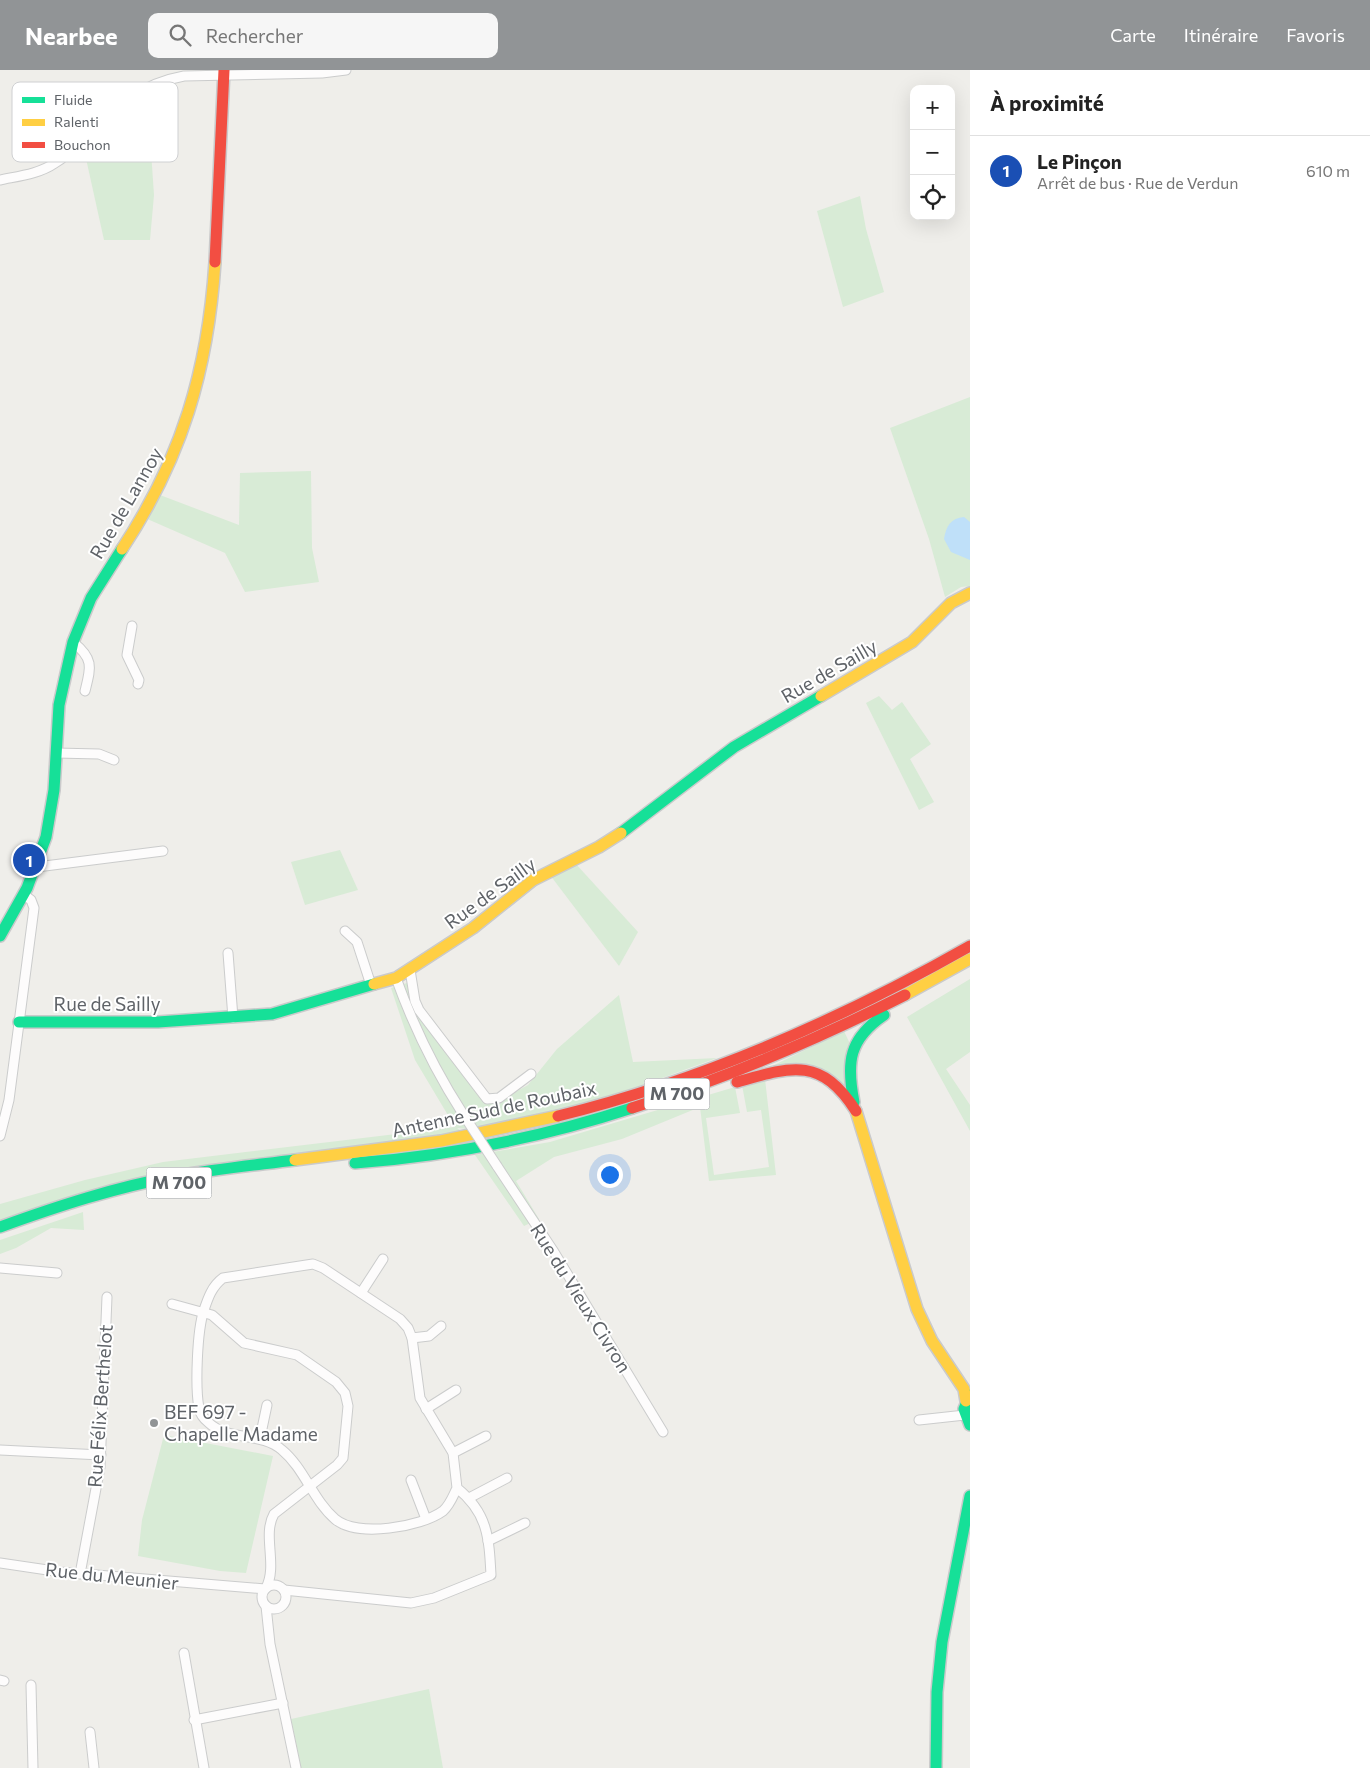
<!DOCTYPE html>
<html lang="fr">
<meta charset="utf-8">
<style>
:root{--surface:#fff;--page:#f6f6f6;--text:#222;--muted:#767676;--line:#e0e0e0;--accent:#919496}
body{margin:0;font-family:Commissioner,sans-serif;background:var(--page);color:var(--text)}
.controls{position:absolute;right:15px;top:15px;display:grid;overflow:hidden;border-radius:10px;box-shadow:0 5px 20px #0002}
.controls button{width:45px;height:45px;display:grid;place-items:center;padding:0;border:0;border-bottom:1px solid var(--line);background:var(--surface);color:var(--text);font:25px sans-serif}
.you{position:absolute;left:609px;top:1104px;width:18px;height:18px;margin:-12px;border:4px solid #fff;border-radius:50%;background:#1a73e8;box-shadow:0 0 0 8px #1a73e833}
.badge{display:grid;place-items:center;width:32px;height:32px;border-radius:50%;background:var(--accent);color:#fff;font-size:16px;font-weight:700}
.pin{position:absolute;translate:-50% -50%;border:2px solid #fff;box-shadow:0 1px 5px #0006}
.list{margin:0;padding:0;list-style:none}
h2{display:flex;justify-content:space-between;align-items:center;height:65px;margin:0;padding:0 20px;font-size:21px}
h2 small{font-size:16px;font-weight:400;color:var(--muted)}
.list li{display:grid;grid-template-columns:32px 1fr auto;gap:15px;align-items:center;box-sizing:border-box;height:70px;padding:0 20px;border-top:1px solid var(--line)}
.list b{display:block;font-size:19px;white-space:nowrap}
.list p{margin:0;font-size:16px;white-space:nowrap;color:var(--muted)}
.list em{font-size:16px;font-style:normal;color:var(--muted)}
.icon{flex:none;width:28px;height:28px;fill:none;stroke:currentColor;stroke-width:2;stroke-linecap:round;stroke-linejoin:round}
.map{position:relative;flex:none;width:970px;height:1698px;overflow:hidden}
header{display:flex;align-items:center;gap:30px;box-sizing:border-box;height:70px;padding:0 25px;background:var(--accent);color:#fff}
header strong{font-size:24px}
nav{display:flex;gap:28px;margin-inline-start:auto;font-size:18px}
.search{width:350px;height:45px;background:var(--page);display:flex;align-items:center;gap:12px;box-sizing:border-box;padding:0 18px;border-radius:10px;color:var(--muted);font-size:19px}
main{display:flex}
aside{flex:1;background:var(--surface)}
.map>svg:first-child{display:block}
.green{fill:#d8ebd6}
.water{fill:#bfe0f9}
.lines{fill:none;stroke-linecap:round;stroke-linejoin:round}
.street-casing{stroke:#cbcccc;stroke-width:11}
.fast-casing{stroke:#cacacb;stroke-width:14}
.slow-casing{stroke:#cacacb;stroke-width:14}
.jam-casing{stroke:#cacacb;stroke-width:14}
.street{stroke:#fdfcfc;stroke-width:9}
.fast{stroke:#16e098;stroke-width:11}
.slow{stroke:#ffcf43;stroke-width:11}
.jam{stroke:#f24e42;stroke-width:11}
.street-bridge-casing{stroke:#cbcccc;stroke-width:11;stroke-linecap:butt}
.street-bridge{stroke:#fdfcfc;stroke-width:9}
.poi-dot{fill:#919496;stroke:#fff;stroke-width:2}
.labels{text-anchor:middle;stroke-width:4;stroke-linejoin:round;paint-order:stroke}
.shield{fill:#fff;stroke:#8f9295;stroke-width:1}
.shield-label{font-size:18px;font-weight:bold;fill:#5f6368}
.street-label{font-size:19px;fill:#5f6368;stroke:#fff}
.poi-label{font-size:19px;fill:#5f6368;stroke:#fff;text-anchor:start}
.key{fill:#fff;stroke:#cfd0d2;stroke-width:1}
.key-label{font-size:14px;fill:#5f6368}
</style>
<header>
<strong>Nearbee</strong>
<div class="search"><svg class="icon" aria-label="search" viewBox="0 0 24 24"><circle cx="10" cy="10" r="6"/><path d="M15 15l6 6"/></svg>Rechercher</div>
<nav><a>Carte</a><a>Itinéraire</a><a>Favoris</a></nav>
</header>
<main>
<div class="map">
<svg width="970" height="1698" viewBox="0 0 970 1698">
<rect width="100%" height="100%" fill="#efeeea"/>
<g class="green">
<polygon points="147,22 154,125 150,170 104,170 83,75 127,32"/>
<polygon points="860,126 866,159 884,222 843,237 817,141"/>
<polygon points="970,327 970,516 961,517 945,527 929,469 890,358"/>
<polygon points="311,401 312,478 319,512 245,522 225,483 145,448 160,425 239,455 240,403"/>
<polygon points="879,626 892,640 902,632 931,674 910,689 934,732 919,740 866,633"/>
<polygon points="340,780 358,820 305,835 291,792"/>
<polygon points="575,793 638,862 619,896 550,805"/>
<polygon points="970,909 970,982 946,999 970,1035 970,1061 907,947"/>
<polygon points="407,913 414,938 485,1032 495,1033 528,1015 557,979 619,925 633,992 717,988 610,1027 481,1060 457,1058 463,1062 273,1090 0,1153 0,1134 85,1110 163,1092 455,1057 415,990 391,918"/>
<polygon points="844,961 850,974 847,1017 832,1007 764,1000"/>
<polygon points="765,1009 776,1105 709,1111 700,1037 622,1069 554,1087 516,1111 539,1149 524,1156 475,1085 550,1072 735,1017 740,1043 706,1048 714,1105 769,1097 761,1040 747,1042 742,1015"/>
<polygon points="83,1142 84,1160 51,1158 16,1178 0,1184 0,1170"/>
<polygon points="164,1365 273,1386 246,1503 220,1501 138,1486 142,1450"/>
<polygon points="429,1619 443,1698 301,1698 291,1649"/>
</g>
<path class="water" d="M964,447l6,5v38l-19,-8 -7,-13c2,-13 7,-21 20,-22z"/>
<g class="lines">
<defs>
<g id="street">
<path d="M0,110c19,-4 39,-6 55,-17 11,-6 20,-16 29,-25 31,-30 55,-54 100,-62l138,-3 24,-3"/>
<polyline points="132,556 127,585 139,610 138,614"/>
<path d="M73,572c21,17 18,25 12,49"/>
<polyline points="56,683 99,684 114,690"/>
<polyline points="37,797 163,781"/>
<polyline points="345,861 357,872 371,915"/>
<polyline points="228,883 233,948"/>
<polyline points="410,900 415,931 419,940 487,1029 499,1028 531,1004"/>
<path d="M396,908c18,50 38,91 67,136"/>
<polyline points="0,1066 9,1030 34,838 31,830 24,825"/>
<polyline points="497,1096 554,1182 663,1362"/>
<polyline points="0,1198 57,1203"/>
<polyline points="361,1223 383,1189"/>
<path d="M172,1234l40,11 32,28 53,12 39,27 9,11 3,13 -5,52 -6,7 -63,49c-12,21 4,51 -8,74"/>
<polyline points="412,1268 429,1266 441,1256"/>
<polyline points="426,1339 456,1320"/>
<polyline points="919,1350 965,1345"/>
<polyline points="260,1368 267,1335"/>
<polyline points="0,1380 101,1385"/>
<polyline points="453,1383 486,1366"/>
<polyline points="411,1410 426,1449"/>
<polyline points="469,1428 507,1408"/>
<polyline points="488,1471 525,1453"/>
<polyline points="0,1493 61,1502 265,1519"/>
<polyline points="80,1504 100,1397 107,1227"/>
<circle cx="274" cy="1527" r="12"/>
<path d="M284,1520l127,13 23,-5 57,-23c-2,-37 -3,-62 -34,-87l-4,-35 -33,-55 -8,-60 -4,-10 -8,-9 -77,-51 -10,-4 -90,14c-11,8 -15,20 -19,32 -7,20 -9,77 -5,98 1,6 5,11 10,15 19,18 53,9 73,27 22,18 31,50 53,69 22,19 86,8 108,-8 7,-6 10,-15 14,-23"/>
<polyline points="266,1536 270,1574 296,1698"/>
<polyline points="184,1583 204,1698"/>
<polyline points="0,1610 4,1611"/>
<polyline points="31,1615 33,1698"/>
<polyline points="194,1650 283,1633"/>
<polyline points="90,1662 94,1698"/>
</g>
<g id="fast">
<polyline points="621,763 734,677 821,626"/>
<polyline points="0,866 27,818 46,767 54,720 59,635 73,572 91,528 122,479"/>
<polyline points="19,952 158,952 272,944 374,914"/>
<path d="M854,1032c-8,-40 -5,-63 30,-87"/>
<path d="M355,1093c93,-7 188,-26 277,-55"/>
<path d="M0,1157c58,-21 116,-40 177,-51 39,-7 79,-11 118,-16"/>
<polyline points="970,1325 964,1339 970,1355"/>
<polyline points="936,1698 937,1622 942,1572 970,1426"/>
</g>
<g id="slow">
<path d="M122,479c60,-91 86,-179 93,-287"/>
<polyline points="821,626 912,572 951,533 970,523"/>
<polyline points="374,914 396,908 473,858 533,810 599,777 621,763"/>
<polyline points="905,925 970,889"/>
<polyline points="856,1041 917,1239 932,1271 964,1319 966,1331"/>
<polyline points="295,1090 441,1071 558,1046"/>
</g>
<g id="jam">
<polyline points="215,192 224,0"/>
<path d="M737,1012c56,-16 84,-25 119,29"/>
<path d="M632,1038c94,-30 184,-68 273,-113"/>
<path d="M558,1046c146,-36 282,-96 412,-170"/>
</g>
</defs>
<use href="#street" class="street-casing"/>
<use href="#fast" class="fast-casing"/>
<use href="#slow" class="slow-casing"/>
<use href="#jam" class="jam-casing"/>
<use href="#street" class="street"/>
<use href="#fast" class="fast"/>
<use href="#slow" class="slow"/>
<use href="#jam" class="jam"/>
<defs>
<polyline id="street-bridge" points="463,1044 497,1096"/>
</defs>
<use href="#street-bridge" class="street-bridge-casing"/>
<use href="#street-bridge" class="street-bridge"/>
</g>
<circle class="poi-dot" cx="154" cy="1353" r="5"/>
<g class="labels">
<g class="shield">
<rect x="644.5" y="1008.5" width="65" height="31" rx="4"/>
<rect x="146.5" y="1097.5" width="65" height="31" rx="4"/>
</g>
<g class="shield-label">
<text x="677" y="1030">M 700</text>
<text x="179" y="1119">M 700</text>
</g>
<g class="street-label">
<text transform="translate(126 433) rotate(-60)" y="7">Rue de Lannoy</text>
<text transform="translate(829 601) rotate(-30)" y="7">Rue de Sailly</text>
<text transform="translate(490 823) rotate(-36)" y="7">Rue de Sailly</text>
<text x="107" y="941">Rue de Sailly</text>
<text transform="translate(494 1039) rotate(-12)" y="7">Antenne Sud de Roubaix</text>
<text transform="translate(581 1228) rotate(58)" y="7">Rue du Vieux Civron</text>
<text transform="translate(100 1336) rotate(-86)" y="7">Rue Félix Berthelot</text>
<text transform="translate(112 1506) rotate(6)" y="7">Rue du Meunier</text>
</g>
<g class="poi-label">
<text x="164" y="1349">BEF 697 -<tspan x="164" dy="22">Chapelle Madame</tspan></text>
</g>
</g>
<rect x="12" y="12" width="166" height="80" rx="8" class="key"/>
<rect x="22" y="27" width="23" height="6" fill="#16e098"/>
<rect x="22" y="49" width="23" height="7" fill="#ffcf43"/>
<rect x="22" y="72" width="23" height="6" fill="#f24e42"/>
<g class="key-label">
<text x="54" y="35">Fluide</text>
<text x="54" y="57">Ralenti</text>
<text x="54" y="80">Bouchon</text>
</g>
</svg>
<div class="controls">
<button>+</button>
<button>−</button>
<button><svg class="icon" aria-label="locate" viewBox="0 0 24 24"><circle cx="12" cy="12" r="6"/><path d="M12 2v4M12 18v4M2 12h4M18 12h4"/></svg></button>
</div>
<div class="you"></div>
<div class="pin badge" style="left:29px;top:790px;background:#1a4fb4">1</div>
</div>
<aside>
<h2>À proximité<small></small></h2>
<ul class="list">
<li><span class="badge" style="background:#1a4fb4">1</span><div><b>Le Pinçon</b><p>Arrêt de bus · Rue de Verdun</p></div><em>610 m</em></li>
</ul>
</aside>
</main>
